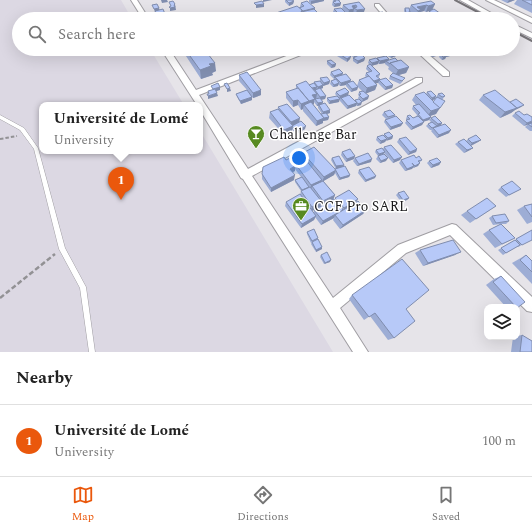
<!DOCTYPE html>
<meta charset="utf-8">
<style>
:root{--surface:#fff;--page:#f2f2f2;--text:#222;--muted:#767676;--line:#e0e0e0;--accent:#ea580c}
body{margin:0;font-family:Spectral,serif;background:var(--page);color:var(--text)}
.controls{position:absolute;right:12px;bottom:12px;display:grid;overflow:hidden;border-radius:8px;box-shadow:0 4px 16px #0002}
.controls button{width:36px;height:36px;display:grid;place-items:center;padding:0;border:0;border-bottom:1px solid var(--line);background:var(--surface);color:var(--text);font:20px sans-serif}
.you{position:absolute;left:299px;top:158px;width:14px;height:14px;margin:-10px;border:3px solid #fff;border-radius:50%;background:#1a73e8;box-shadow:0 0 0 6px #1a73e833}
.badge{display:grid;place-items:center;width:26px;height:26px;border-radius:50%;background:var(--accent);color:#fff;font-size:13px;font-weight:700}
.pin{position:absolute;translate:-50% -33px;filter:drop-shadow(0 1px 2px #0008)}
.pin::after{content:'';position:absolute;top:21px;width:14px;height:12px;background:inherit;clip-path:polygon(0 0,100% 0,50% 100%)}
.popup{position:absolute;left:39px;top:102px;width:164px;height:52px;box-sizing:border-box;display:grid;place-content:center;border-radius:8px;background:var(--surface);filter:drop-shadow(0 1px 3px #0005);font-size:13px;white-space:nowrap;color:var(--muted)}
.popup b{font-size:15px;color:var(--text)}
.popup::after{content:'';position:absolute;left:50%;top:100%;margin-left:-8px;border:8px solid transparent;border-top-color:var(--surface)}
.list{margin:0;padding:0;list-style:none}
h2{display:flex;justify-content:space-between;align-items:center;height:52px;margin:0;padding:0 16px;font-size:17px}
h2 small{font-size:13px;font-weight:400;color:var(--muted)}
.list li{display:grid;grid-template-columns:26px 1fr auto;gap:12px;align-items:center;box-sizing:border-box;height:72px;padding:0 16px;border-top:1px solid var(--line)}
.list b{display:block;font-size:15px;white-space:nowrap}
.list p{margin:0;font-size:13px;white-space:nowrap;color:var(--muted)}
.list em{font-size:13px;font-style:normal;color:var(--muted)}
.icon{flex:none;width:22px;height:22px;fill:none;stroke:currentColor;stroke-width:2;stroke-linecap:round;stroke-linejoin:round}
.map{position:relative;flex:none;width:532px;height:352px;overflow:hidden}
.search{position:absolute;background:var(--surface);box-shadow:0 4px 16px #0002;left:12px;right:12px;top:12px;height:44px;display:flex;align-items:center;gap:10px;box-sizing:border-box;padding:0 14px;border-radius:22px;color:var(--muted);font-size:15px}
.sheet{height:124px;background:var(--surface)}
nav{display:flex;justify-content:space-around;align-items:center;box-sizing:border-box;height:56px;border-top:1px solid var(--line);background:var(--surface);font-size:11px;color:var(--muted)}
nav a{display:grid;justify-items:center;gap:2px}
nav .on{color:var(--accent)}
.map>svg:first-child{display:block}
.built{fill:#dcd8e3}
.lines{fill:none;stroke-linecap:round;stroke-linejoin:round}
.service-casing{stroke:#a09ea3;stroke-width:1}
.minor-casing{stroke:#a09ea3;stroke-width:2}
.path-far1{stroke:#929194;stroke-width:2;stroke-dasharray:3.5 2;stroke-linecap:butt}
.path{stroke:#929194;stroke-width:2.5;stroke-dasharray:5 2.5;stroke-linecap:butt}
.service{fill:#fff;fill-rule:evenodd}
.minor{fill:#fff;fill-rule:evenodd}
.rail{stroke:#767478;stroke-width:2}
.wall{fill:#9dadd5;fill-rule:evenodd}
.shaded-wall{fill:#808dae}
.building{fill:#b7c9f8;stroke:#808dae}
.labels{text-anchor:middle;stroke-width:3;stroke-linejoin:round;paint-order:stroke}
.poi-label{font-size:14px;fill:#19181a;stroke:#fff;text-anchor:start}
</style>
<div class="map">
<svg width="532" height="352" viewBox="0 0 532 352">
<rect width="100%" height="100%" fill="#e6e4e9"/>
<polygon class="built" points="0,0 121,0 132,19 19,19 19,49 150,49 184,105 42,105 42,151 200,151 200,131 333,352 0,352"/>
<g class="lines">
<defs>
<polygon id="service" points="0,115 24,128 38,148 65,248 86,287 95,352 89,352 80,288 59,249 34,149 20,130 0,119"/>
<g id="minor">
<polygon points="131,0 137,0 149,19 143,19"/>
<polygon points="460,0 468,0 502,19 494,19"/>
<polygon points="486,0 494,0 532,18 532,23"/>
<polygon points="375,4 379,4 392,19 386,19 375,6"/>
<polygon points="513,24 532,33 532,38 513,29"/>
<polygon points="161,49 169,49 196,90 305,49 316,49 199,95 248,169 416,78 422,78 422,82 252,176 333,298 398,245 452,224 456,225 532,297 532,312 527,311 450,235 406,253 340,308 368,352 353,352 243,179 241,178 200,110 200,105 197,105"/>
<polygon points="414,49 422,49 449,72 449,76 443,76"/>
</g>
</defs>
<use href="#service" class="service-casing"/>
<use href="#minor" class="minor-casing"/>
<polyline class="path-far1" points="0,139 17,136"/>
<polyline class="path" points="0,298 55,254"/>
<use href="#service" class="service"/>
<use href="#minor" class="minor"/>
<g class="rail">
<polyline points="455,0 491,19"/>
<polyline points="513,31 532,41"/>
</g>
</g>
<g class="wall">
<polygon points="285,0 292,0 294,1 293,4 289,6 285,2"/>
<polygon points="309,0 324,0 324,1 311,4 309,2"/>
<polygon points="333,0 340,0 340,2 341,3 340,6 334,7 332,5"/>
<polygon points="501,0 515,0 507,3"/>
<polygon points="517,0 532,0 532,13 514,4"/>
<polygon points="359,2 363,15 355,16 353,14 353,15 347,15 347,17 349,19 338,19 339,17 333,12 334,9 342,9 343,5"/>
<polygon points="301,3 315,8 315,10 322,19 265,19 264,17 300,7"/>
<polygon points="435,4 432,10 441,14 440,17 430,19 428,17 430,15 428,13 429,11 426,12 424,11 420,12 419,14 421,15 427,17 426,19 402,19 403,16 405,15 404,10 405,8 409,9 411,5"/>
<polygon points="375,13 386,16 385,19 377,19 374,16"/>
<polygon points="183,49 204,49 216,71 212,73 213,75 201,79 184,53"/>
<polygon points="329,49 338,49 337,51 333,52"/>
<polygon points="350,49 386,49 386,50 362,55 365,58 364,61 357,64 353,61 353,58 358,56 354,57 351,56 350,59 347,62 337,56 338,53 351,56 349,53"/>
<polygon points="427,49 434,49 434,50 437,53 436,56 432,57 428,53 430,51"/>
<polygon points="442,50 451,53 450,56 446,57 445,59 442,60 439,57 440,54 441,54 440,53"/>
<polygon points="386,51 397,53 396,56 391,58 384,54"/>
<polygon points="377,58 389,59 389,60 398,61 409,67 406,73 399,75 403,81 400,84 389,79 390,76 393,73 388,69 389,67 385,64 385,63 379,64 378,63 378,64 371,66 368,63 369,60 377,59"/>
<polygon points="327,61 336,64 335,67 331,68 327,64"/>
<polygon points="367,66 380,74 379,77 378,78 380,79 380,80 393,85 392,88 385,90 378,83 376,83 377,85 375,90 366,93 368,99 362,102 358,98 359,96 358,95 359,92 362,91 357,86 359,80 366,77 365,76 366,73 369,72 366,69"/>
<polygon points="331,72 342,75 358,87 357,90 351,92 346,86 346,85 340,86 338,84 338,86 333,87 330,84 331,81 335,79 335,78 334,79 330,75"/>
<polygon points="239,75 261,95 253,98 252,97 252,100 241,104 237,97 236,94 247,90 239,81"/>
<path d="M320,78l10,3 -1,3 -6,2v2l-2,1 5,7 -1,3 -4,1 2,2 -1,2 8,9 -3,1 2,3 -1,3 -5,1v2l-7,3 -13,-15v-2l-2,1 -3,-5 -5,2 -7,-9v-6l10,-3v-4h13l5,-1v-2l6,-1zM314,100v2l3,4h1v2l4,6h-1l-8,-9 1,-1z"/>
<polygon points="336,92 348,95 355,101 355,100 361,105 357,106 356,105 356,106 347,109 340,101 340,98 339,98 339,102 329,104 327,101 327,98 337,96 335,94"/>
<polygon points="427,92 436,96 435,99 432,100 433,102 438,94 445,96 442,100 436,114 430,116 431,117 429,120 423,122 422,125 411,130 405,123 407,120 406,119 407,116 413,118 416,117 417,115 412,109 413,106 416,105 412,100 415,95 426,94"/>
<polygon points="483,95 510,102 521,107 515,110 511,113 500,118 479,100"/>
<polygon points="278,107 299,122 305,129 296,134 292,129 292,131 284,135 269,118 270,112 278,109"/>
<polygon points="384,112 395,115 394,117 401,126 390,130 384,122 385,120 386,119 382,115"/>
<polygon points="515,113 532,123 532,131 530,131 525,127 528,124 524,126 512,116"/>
<polygon points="431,118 442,123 441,125 449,133 437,138 431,131 432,130 430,130 426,126 428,124 431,122 429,120"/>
<polygon points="384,134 393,136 392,139 386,140 385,142 380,144 376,140 377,137 384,135"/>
<polygon points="399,139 417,149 416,152 408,155 397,142"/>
<polygon points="468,139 481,140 478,142 471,146 473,148 470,150 464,153 455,144 458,142 466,141"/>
<polygon points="384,147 400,160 393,163 384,153 384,154 386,161 380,163 376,159 378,156 375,152 376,150 383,149"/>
<polygon points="342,152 355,156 354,159 346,162 341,155"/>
<polygon points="303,153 335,170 336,169 331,160 332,158 344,165 343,167 350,175 349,177 339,180 335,173 334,175 323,181 335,195 333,200 322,206 321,205 320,207 312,211 314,213 314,210 335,200 335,198 355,203 366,210 363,214 340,229 333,220 334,218 321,225 315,217 314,220 301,228 285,206 286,202 300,195 301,191 295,182 295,180 301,177 295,169 295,171 292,172 294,180 271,192 262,179 262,174 286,160 291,160 291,158 302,155"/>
<polygon points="355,158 371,162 357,166 353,161"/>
<polygon points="401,160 422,160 419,163 418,166 405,171 399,163"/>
<polygon points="429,161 441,162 439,165 431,168 427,163"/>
<polygon points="359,170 375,178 365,182 358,173"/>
<polygon points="501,187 521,189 506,197 498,190"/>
<polygon points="398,193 409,198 407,200 401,202 396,195"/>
<polygon points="532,204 532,222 527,224 517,210 524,206"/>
<polygon points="496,206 470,223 461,215 467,211"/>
<polygon points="492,216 509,221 506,224 501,224 515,238 495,248 483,234 489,230 501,224 493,225 489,218"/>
<polygon points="532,230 522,245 518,247 518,246 503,255 498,250"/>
<polygon points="307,232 318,238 318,240 322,247 322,249 316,252 311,244 312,242 311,243 307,234"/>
<polygon points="420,250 455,255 423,266 415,253"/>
<polygon points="321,255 330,262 324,264 320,257"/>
<polygon points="526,255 532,261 532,284 512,263"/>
<polygon points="501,276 517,307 506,307 486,285 494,279"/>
<polygon points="352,295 406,309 394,338 388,340 370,316 364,320 349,299"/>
<polygon points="522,335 532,352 511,352 513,337 517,337 517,336"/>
</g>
<g class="shaded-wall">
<polygon points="161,0 167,0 168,2 162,3"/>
<polygon points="263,0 272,0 263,2"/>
<polygon points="316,0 324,0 324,1 311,4 311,1"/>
<polygon points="509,0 515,0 507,3"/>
<polygon points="294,1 293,4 289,6 289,3"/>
<polygon points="341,3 340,6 334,7 335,4"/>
<polygon points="175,4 176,10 170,11 170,8 174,5"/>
<polygon points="264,4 264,7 256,8 256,5"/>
<polygon points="435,4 432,10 426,12 428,6"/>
<polygon points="356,5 355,8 354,8 353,15 348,15 349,10 352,6"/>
<polygon points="427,5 424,11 420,12 418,16 415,17 418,11 417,7"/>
<polygon points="159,8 160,11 155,12 154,9"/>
<polygon points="365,9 363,15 355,16 357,10"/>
<polygon points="165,14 166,17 158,19 158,16"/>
<polygon points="441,14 440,17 431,19 432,16"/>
<polygon points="386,16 385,19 378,19 378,17"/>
<polygon points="334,49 338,49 337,51 333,52"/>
<polygon points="364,49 386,49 386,50 354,57 356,51"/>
<polygon points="452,49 458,49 451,51"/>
<polygon points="397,53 396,56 391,58 392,55"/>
<polygon points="437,53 436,56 432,57 434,54"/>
<polygon points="451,53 450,56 446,57 445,59 442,60 443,57"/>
<polygon points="351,56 350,59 347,62 347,59"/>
<polygon points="365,58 364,61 357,64 358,61"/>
<polygon points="389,59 388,62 386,61 385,63 379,64 380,61"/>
<polygon points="379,61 378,64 371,66 372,63"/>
<polygon points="215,63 216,71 212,73 213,75 201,79 200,70 209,64"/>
<polygon points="336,64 335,67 331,68 332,65"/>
<polygon points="409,67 406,73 395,76 398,70"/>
<polygon points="343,73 342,76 335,77 335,78 334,79 334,76"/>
<polygon points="380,79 378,83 373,84 374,81"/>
<polygon points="351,80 350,83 347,83 346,85 340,86 341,83"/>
<polygon points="330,81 329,84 323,86 323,88 317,90 318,87 323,85 324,83"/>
<polygon points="339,83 338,86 333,87 334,85"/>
<polygon points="377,85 375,90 365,94 367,88"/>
<polygon points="393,85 392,88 385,90 386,87"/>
<polygon points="220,87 220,90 214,92 213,89"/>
<polygon points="317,87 316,90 310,91 311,89"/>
<polygon points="358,87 357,90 351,92 352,89"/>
<polygon points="230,88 231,91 227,92 227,89"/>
<polygon points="261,90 261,95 253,98 253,93"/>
<polygon points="349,92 348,95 339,99 340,96"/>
<polygon points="217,93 218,96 208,99 208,96"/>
<polygon points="317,94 316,99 314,100 314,104 308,106 309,101 312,95"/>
<polygon points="326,96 325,99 320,100 320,97"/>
<polygon points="369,96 368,99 362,102 363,99"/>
<polygon points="436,96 435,99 431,101 432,98"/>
<polygon points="252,97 252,100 241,104 240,101"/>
<polygon points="340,99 339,102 329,104 330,101"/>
<polygon points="298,100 298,105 293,107 293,101"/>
<polygon points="309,101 308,107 304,105 303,109 301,110 301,104"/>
<polygon points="323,102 322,105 317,106 318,103"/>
<polygon points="362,102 361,105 357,106 358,104"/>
<polygon points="357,103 356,106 347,109 348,106"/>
<polygon points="524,105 521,107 515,110 511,113 500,118 505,112"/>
<polygon points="440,108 436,114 427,117 431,111"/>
<polygon points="330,110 330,113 323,115 323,112"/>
<polygon points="329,117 328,120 323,121 323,123 316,126 317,121 324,118"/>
<polygon points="431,117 429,120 422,122 423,120"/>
<polygon points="300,118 299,124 293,126 292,131 284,135 284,130 290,127 291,122"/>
<polygon points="532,121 532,123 524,126 527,123"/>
<polygon points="424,122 422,125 411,130 413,127"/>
<polygon points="403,123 401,126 390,130 391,127"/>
<polygon points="442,123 440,126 436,127 438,124"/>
<polygon points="306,126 305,129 296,134 297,131"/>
<polygon points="451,130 449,133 437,138 439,135"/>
<polygon points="393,136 392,139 386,141 388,138"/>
<polygon points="387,139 385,142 380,144 381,141"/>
<polygon points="481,140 478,142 470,146 472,143"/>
<polygon points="473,148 470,150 464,153 467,150"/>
<polygon points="417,149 416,152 408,155 410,152"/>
<polygon points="385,152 383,154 378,156 379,154"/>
<polygon points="355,156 354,159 346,162 347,159"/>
<polygon points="402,157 400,160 393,163 394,160"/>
<polygon points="388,158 386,161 380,163 381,161"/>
<polygon points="372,159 371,162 357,166 359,164"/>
<polygon points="441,162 439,165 431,168 433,165"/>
<polygon points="420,163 418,166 413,168 415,166"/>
<polygon points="344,165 343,167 336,169 336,166"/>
<polygon points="295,166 295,171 289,174 290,169"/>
<polygon points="414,166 412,169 405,171 407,169"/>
<polygon points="336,170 334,175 322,182 324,177"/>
<polygon points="295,175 294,180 271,192 271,188"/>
<polygon points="350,175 349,177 339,180 340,178"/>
<polygon points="376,176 375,178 365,182 366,180"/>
<polygon points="322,180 320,185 312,186 311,190 310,190 311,185"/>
<polygon points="335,195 333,200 322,206 323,201"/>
<polygon points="409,198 407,200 401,202 403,200"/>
<polygon points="358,199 355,204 342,212 344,208"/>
<polygon points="322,202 320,207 310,212 312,207"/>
<polygon points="343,210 341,214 335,215 334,218 321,225 323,221"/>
<polygon points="366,210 363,214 340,229 343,225"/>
<polygon points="316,216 314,220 301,228 302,224"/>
<polygon points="322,247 322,249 316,252 316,250"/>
<polygon points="461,252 455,255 423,266 428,263"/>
<polygon points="331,260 330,262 324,264 325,263"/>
</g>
<g class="building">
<polygon points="286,0 292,0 294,1 289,3"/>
<polygon points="334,0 339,0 338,0 341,3 335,4 333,2 336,1"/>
<polygon points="522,0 532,0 532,5"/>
<polygon points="173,1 175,4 174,5 175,7 170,8 169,7 171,6 169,2"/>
<polygon points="262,1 264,4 256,5 254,3"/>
<polygon points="307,1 315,8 303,11 299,8 304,6 301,3"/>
<polygon points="431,1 435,4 428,6 427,5 417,7 421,10 418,11 411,5"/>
<polygon points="359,2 365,9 357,10 354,8 357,7 356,5 352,6 354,9 349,10 343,5"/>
<polygon points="157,4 159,8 154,9 152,5"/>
<polygon points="297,6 302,10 301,12 314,9 322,17 321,19 267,19 264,17"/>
<polygon points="341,8 347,14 339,14 334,9"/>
<polygon points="405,8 409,8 410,12 406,13"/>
<polygon points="163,9 165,14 158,16 155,11"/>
<polygon points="434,9 441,14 432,16 430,14 433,14 429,11"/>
<polygon points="383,12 386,16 378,17 375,13"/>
<polygon points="410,12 417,18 422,17 425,19 407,19 403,16 408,15 406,13"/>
<polygon points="419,14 421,15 424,15 427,17 417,18 413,15"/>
<polygon points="345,15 349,19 341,19 339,17"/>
<polygon points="365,16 368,19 364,19 361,17"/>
<polygon points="396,17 398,19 393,19 392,18"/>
<polygon points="185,49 204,49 215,63 209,64 211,66 200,70"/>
<polygon points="352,49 364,49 356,51 353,51"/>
<polygon points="392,49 397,53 392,55 386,51"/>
<polygon points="434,49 437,53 434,54 430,50"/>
<polygon points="444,49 446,49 451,53 448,54 442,50"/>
<polygon points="342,51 351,56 347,59 338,53"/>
<polygon points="444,53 447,56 443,57 440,54"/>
<polygon points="361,54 365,58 358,61 353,58"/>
<polygon points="386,56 389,59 380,61 377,58"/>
<polygon points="376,58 379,61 372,63 369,60"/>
<polygon points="395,58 398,61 390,63 390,64 386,61"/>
<polygon points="331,60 336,64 332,65 327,61"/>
<polygon points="401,60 409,67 398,70 390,63"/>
<polygon points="370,64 380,74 376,76 380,79 374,81 366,73 372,71 367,66"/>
<polygon points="339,69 343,73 334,76 331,72"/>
<polygon points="247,72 261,90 253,93 239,75"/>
<polygon points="393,73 405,78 402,81 390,76"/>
<polygon points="346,74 351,80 341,83 335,77"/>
<polygon points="369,76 377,85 367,88 359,80"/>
<polygon points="327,77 330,81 324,83 320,78"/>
<polygon points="386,78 393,85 386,87 379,80"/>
<polygon points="336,79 339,83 334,85 331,81"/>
<polygon points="306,81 317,94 312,95 315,99 309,101 296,85"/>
<polygon points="320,81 323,85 318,87 314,82"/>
<polygon points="353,81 358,87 352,89 347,83"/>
<polygon points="218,83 220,87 213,89 211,86"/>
<polygon points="227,83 230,88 227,89 224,84"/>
<polygon points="314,83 317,87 312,88 309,85"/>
<polygon points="298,88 309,101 301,104 298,100 293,101 286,92"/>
<polygon points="320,88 326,96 320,97 315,90"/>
<polygon points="345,88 349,92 340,96 336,92"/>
<polygon points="215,89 217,93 208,96 207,94 209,94 208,91"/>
<polygon points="247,90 252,97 240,101 236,94"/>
<polygon points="495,90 517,108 505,112 483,95"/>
<polygon points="363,91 369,96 363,99 359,95 361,94 359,92"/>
<polygon points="431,91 436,96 432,98 427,92"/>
<polygon points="424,92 440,108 431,111 415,95"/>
<polygon points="442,93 445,96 442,97 438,94"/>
<polygon points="349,95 357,103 348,106 341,98"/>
<polygon points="337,96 340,99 330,101 327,98"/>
<polygon points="437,97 445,101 440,108 433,102"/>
<polygon points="320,98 323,102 318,103 315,99"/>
<polygon points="359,99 362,102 358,104 355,100"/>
<polygon points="516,99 524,105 517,108 510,102"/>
<polygon points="311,102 324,118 317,121 304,105"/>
<polygon points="325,103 330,110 323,112 319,105"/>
<polygon points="287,104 300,118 291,122 278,107"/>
<polygon points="419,104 431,117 423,120 418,114 420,113 413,106"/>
<polygon points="278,109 293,126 284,130 270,112"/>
<polygon points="390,110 395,115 388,117 384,112"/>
<polygon points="519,111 524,115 527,114 532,117 532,121 527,123 515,113"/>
<polygon points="326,113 329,117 324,118 321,114"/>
<polygon points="410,115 413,118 418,116 424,122 413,127 406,120 410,119 407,116"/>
<polygon points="396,116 403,123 391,127 385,120"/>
<polygon points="435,116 442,123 438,124 431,118"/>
<polygon points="301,121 306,126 297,131 292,126"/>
<polygon points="432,122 437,126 432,128 428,124"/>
<polygon points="532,123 532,127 528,124"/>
<polygon points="445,124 451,130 439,135 433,128"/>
<polygon points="389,132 393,136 388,138 384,134"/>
<polygon points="383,135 387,139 381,141 377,137"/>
<polygon points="476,135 481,140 472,143 468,139"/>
<polygon points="406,137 417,149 410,152 399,139"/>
<polygon points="464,139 473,148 467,150 458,142"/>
<polygon points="391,145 402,157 394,160 384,147"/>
<polygon points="314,147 336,170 324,177 303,153"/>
<polygon points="382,148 385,152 379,154 376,150"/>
<polygon points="350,149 355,156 347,159 342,152"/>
<polygon points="368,153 372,159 359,164 355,158"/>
<polygon points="301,154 322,180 311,185 291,158"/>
<polygon points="384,154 388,158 381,161 378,156"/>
<polygon points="414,155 416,158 419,156 422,160 418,161 420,163 415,166 412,163 414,166 407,169 401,160"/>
<polygon points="339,156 344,165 336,166 332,158"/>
<polygon points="284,157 286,160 290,158 295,166 290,169 295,175 271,188 262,174 263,167"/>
<polygon points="437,158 441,162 433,165 429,161"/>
<polygon points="345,166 350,175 340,178 335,169"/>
<polygon points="369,167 376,176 366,180 359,170"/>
<polygon points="302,177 309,187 302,190 295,180"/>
<polygon points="323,181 335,195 323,201 312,186"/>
<polygon points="512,181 521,189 509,195 501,187"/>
<polygon points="310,187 322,202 312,207 301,191"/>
<polygon points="349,190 358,199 344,208 335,198"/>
<polygon points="404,191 409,198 403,200 398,193"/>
<polygon points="300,194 316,216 302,224 286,202"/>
<polygon points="487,198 496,206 476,219 467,211"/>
<polygon points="334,199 343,210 323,221 314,210"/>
<polygon points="358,201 366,210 343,225 335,215"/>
<polygon points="532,204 532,217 524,206"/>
<polygon points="505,214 509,221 496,223 492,216"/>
<polygon points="501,224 515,238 502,244 489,230"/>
<polygon points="314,229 318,238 312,241 307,232"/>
<polygon points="532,230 532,240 522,245 516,239"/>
<polygon points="318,239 322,247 316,250 312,242"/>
<polygon points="453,240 461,252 428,263 420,250"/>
<polygon points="515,240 520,245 506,253 501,248"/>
<polygon points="327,252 331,260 325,263 321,255"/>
<polygon points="526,255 532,261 532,272 520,260"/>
<polygon points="402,259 429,290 406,309 415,321 394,338 375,313 369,317 352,295"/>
<polygon points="501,276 525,302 517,308 517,307 516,307 493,282"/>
<polygon points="522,335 532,341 532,352 520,352"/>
</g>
<defs>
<symbol id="bar-pin" viewBox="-11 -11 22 30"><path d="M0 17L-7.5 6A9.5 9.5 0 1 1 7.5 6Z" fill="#578a21" stroke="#fff"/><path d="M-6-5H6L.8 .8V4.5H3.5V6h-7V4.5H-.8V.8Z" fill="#fff"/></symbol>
<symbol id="office-pin" viewBox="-11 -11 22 30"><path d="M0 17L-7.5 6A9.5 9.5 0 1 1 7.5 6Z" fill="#578a21" stroke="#fff"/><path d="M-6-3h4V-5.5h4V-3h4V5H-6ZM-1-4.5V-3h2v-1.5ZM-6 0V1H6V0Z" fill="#fff"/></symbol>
</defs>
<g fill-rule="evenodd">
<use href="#bar-pin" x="246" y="124" width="20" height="27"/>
<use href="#office-pin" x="291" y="196" width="20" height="27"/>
</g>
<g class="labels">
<g class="poi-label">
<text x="269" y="139">Challenge Bar</text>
<text x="314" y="211">CCF Pro SARL</text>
</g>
</g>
</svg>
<div class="controls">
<button><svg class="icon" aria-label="layers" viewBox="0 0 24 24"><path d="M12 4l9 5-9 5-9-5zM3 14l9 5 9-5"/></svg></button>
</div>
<div class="you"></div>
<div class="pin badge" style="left:121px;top:200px">1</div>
<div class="popup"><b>Université de Lomé</b>University</div>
<div class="search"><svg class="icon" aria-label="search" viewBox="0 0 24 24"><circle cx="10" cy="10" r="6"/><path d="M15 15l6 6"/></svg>Search here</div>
</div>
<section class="sheet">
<h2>Nearby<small></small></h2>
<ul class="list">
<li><span class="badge">1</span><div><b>Université de Lomé</b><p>University</p></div><em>100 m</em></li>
</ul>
</section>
<nav>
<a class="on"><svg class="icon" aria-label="map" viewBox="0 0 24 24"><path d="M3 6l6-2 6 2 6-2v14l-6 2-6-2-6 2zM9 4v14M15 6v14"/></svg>Map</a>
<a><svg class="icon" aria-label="directions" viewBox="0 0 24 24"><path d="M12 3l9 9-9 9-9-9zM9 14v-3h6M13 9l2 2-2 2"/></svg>Directions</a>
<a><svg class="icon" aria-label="saved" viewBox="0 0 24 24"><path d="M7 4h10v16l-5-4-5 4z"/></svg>Saved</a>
</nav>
